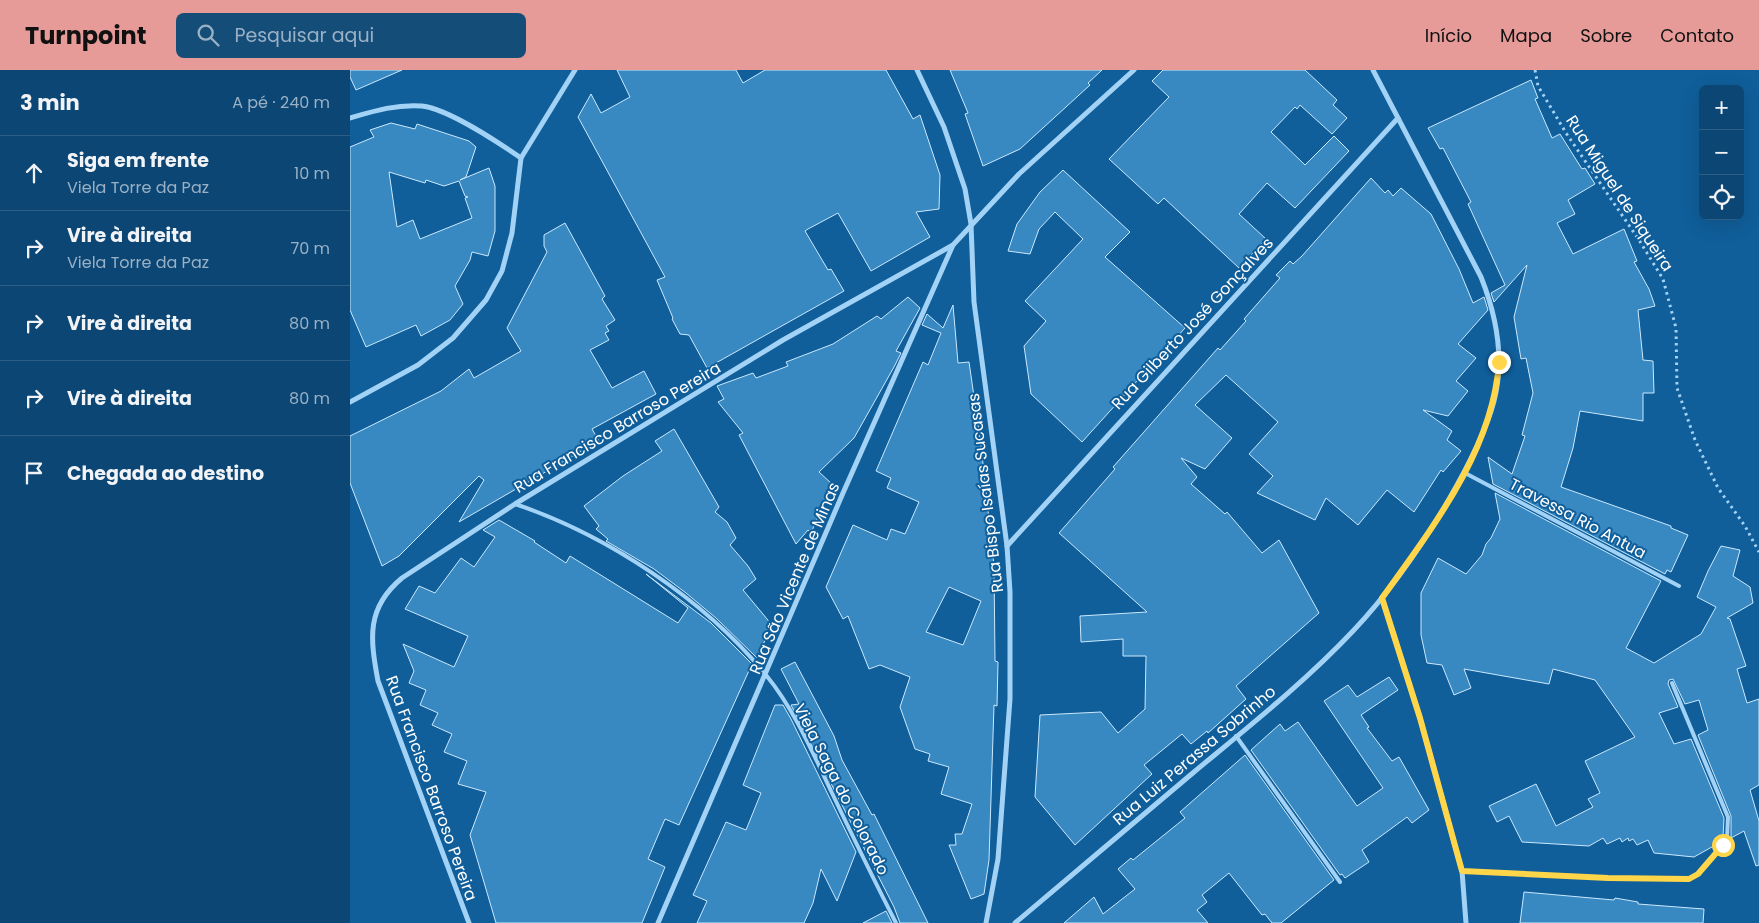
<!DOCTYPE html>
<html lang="pt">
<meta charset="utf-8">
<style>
:root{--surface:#0c4674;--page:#154d79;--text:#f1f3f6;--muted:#9ab1c5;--line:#2c5e86;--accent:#e69b98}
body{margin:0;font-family:Poppins,sans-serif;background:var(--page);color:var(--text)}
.controls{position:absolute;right:15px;top:15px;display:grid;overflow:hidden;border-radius:8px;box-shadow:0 5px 20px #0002}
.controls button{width:45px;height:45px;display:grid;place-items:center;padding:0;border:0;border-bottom:1px solid var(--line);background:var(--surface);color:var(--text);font:25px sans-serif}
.stop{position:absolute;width:15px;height:15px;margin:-11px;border:4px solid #ffd54a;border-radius:50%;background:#fff}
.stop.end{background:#ffd54a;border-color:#fff;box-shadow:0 1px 5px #0008}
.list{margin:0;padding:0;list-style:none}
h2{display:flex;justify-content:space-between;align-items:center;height:65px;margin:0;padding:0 20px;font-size:21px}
h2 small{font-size:16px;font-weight:400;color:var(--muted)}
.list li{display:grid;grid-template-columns:32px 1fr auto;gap:15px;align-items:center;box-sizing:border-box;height:75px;padding:0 20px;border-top:1px solid var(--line)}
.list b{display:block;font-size:19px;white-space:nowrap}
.list p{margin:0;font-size:16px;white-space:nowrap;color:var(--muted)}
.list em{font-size:16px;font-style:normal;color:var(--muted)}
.icon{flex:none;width:28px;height:28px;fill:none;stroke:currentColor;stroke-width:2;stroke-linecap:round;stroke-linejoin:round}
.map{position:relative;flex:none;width:1409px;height:853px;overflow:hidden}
header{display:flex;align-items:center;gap:30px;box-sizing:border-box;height:70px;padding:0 25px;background:var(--accent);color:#111}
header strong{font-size:24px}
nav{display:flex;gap:28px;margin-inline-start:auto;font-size:18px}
.search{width:350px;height:45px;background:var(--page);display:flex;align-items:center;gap:12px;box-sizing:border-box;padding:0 18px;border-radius:8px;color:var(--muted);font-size:19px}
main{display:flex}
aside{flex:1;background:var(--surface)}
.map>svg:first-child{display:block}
.building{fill:#3888c1;stroke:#cae9fe;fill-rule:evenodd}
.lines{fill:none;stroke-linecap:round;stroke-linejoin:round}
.path{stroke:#a2d2f5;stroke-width:3;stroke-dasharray:2.5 4;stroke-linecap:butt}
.service{stroke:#a2d2f5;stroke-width:4}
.minor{stroke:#a2d2f5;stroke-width:5}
.route{stroke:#ffd54a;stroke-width:6}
.labels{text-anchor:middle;stroke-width:4;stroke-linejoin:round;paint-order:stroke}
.street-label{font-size:16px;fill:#fff;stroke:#105e9a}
</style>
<header>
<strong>Turnpoint</strong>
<div class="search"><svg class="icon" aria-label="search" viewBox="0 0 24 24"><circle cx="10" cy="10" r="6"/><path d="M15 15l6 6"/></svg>Pesquisar aqui</div>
<nav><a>Início</a><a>Mapa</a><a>Sobre</a><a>Contato</a></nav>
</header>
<main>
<aside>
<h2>3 min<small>A pé · 240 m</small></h2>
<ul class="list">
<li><svg class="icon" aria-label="ahead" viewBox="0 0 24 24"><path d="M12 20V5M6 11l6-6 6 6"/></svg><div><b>Siga em frente</b><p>Viela Torre da Paz</p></div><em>10 m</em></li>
<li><svg class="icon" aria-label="right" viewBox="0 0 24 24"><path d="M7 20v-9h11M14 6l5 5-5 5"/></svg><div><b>Vire à direita</b><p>Viela Torre da Paz</p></div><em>70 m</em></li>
<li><svg class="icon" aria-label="right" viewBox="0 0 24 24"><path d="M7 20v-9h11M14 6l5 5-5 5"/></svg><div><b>Vire à direita</b></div><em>80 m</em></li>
<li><svg class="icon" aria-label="right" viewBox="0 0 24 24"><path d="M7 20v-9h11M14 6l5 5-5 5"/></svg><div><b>Vire à direita</b></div><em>80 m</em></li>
<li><svg class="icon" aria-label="arrive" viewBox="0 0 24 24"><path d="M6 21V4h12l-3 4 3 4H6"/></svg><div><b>Chegada ao destino</b></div></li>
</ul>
</aside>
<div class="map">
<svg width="1409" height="853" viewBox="0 0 1409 853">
<rect width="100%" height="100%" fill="#105e9a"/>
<g class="building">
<polygon points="0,0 52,0 6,20 0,7"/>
<polygon points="267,0 386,0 393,13 415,0 536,0 563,49 570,45 590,105 589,139 566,142 580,167 521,201 488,143 458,159 455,161 478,200 481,199 494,221 357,298 339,265 330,264 322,249 323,248 307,210 315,207 228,47 241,24 251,43 280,27"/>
<polygon points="600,0 752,0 738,13 740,15 670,79 633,96 615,44 618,43"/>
<polygon points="813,0 955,0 987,30 983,35 997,48 982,64 950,35 947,39 945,37 921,62 955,95 984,66 999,81 945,138 917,113 889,144 916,169 889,198 814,128 808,134 759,89 819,27 802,11"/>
<polygon points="1181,10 1188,28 1185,29 1202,68 1210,64 1232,99 1235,98 1245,114 1218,130 1225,144 1207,153 1223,184 1274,159 1287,191 1284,192 1299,219 1305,236 1288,240 1293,290 1303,291 1304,323 1293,323 1293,351 1230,341 1223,378 1211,417 1321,456 1321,458 1338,465 1321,502 1317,500 1315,504 1143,414 1138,387 1162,404 1175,366 1172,365 1183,323 1176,288 1171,289 1164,247 1177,195 1144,232 1141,223 1155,215 1118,134 1121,132 1093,78 1090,79 1078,58"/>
<path d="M41,53l24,6 2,-5 52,17 7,6 -10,30 -6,3 29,-12 6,18v45l-7,25 -16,-4 -2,8 -15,26 8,18 -13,16 -29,16 -5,-11 -50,22 -16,-37v-163l24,-10 -4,-7zM39,102l36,11 1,-3 18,6 15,-5 6,15 3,1 -3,1 7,20 -52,21 -7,-19 -16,7z"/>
<polygon points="713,100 780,162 755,187 835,258 732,372 681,324 674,276 696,251 675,231 733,169 705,142 689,159 680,184 658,181 667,154 690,122"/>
<polygon points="1021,108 1035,123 1038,120 1043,126 1051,118 1081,144 1109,199 1123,233 1134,227 1138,240 1108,274 1126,288 1106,311 1118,321 1098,346 1073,340 1102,361 1097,370 1111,381 1093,402 1091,400 1064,442 1037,420 1008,455 976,428 965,450 907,423 923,406 899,384 928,352 876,305 845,335 882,368 855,399 831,388 847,407 841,414 875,444 877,442 912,483 929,470 969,543 886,616 896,629 858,663 857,661 841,674 832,664 794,695 802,704 725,775 685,727 690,645 751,642 768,663 795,639 796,586 773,586 773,569 731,572 730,546 797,542 709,463 765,399 763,397 868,278 870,280 896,251 894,249 930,208 926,205 940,191 943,194 952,186"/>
<polygon points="215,153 255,226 252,229 265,250 256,256 259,261 255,263 259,270 240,280 262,318 294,301 306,324 242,359 249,371 109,452 134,410 129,406 49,486 32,496 0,413 0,366 91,321 119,299 124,308 171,281 157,258 197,182 194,176 194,165"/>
<polygon points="558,227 570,238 546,281 551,283 544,297 504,368 469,402 482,414 461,463 458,460 446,474 389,365 393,363 368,332 374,329 367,316 403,303 406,308 438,296 436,292 483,274 527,246 531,249"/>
<path d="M603,235l5,58 11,-1 12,83 13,121 1,95 3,1 -1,44 -3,-1 -5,155 -5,34 -13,5 -22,-54h7l-1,-11h7l10,-30 -31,-10 8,-27 -21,-6 2,-7 -15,-5 -15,-42 10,-30 -30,-12 -11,4 -21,-53 -5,3 -17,-32 27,-62 34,15 4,-11 14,5 14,-32 -32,-14 4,-10 -15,-7 47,-109 5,3 13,-32 -19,-8 5,-11 16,14zM599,517l32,14 -18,44 -37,-13z"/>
<polygon points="324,359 369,437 365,442 377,452 386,468 380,475 398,496 406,509 393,520 422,555 407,588 366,548 336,523 304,499 256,471 258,469 246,459 249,456 234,436 273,406 312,381 305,371"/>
<polygon points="1145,423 1311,511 1276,578 1304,593 1351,564 1366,537 1347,527 1358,501 1371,476 1390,480 1383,506 1400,517 1403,533 1377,548 1380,549 1396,596 1387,599 1397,633 1409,629 1409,715 1400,720 1409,751 1409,795 1406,796 1394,761 1381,768 1381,746 1348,665 1358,660 1349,630 1335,634 1323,609 1319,610 1318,614 1328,637 1309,643 1324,674 1341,669 1374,748 1373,767 1369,773 1344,787 1304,783 1298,770 1287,775 1283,769 1279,771 1278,768 1272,772 1270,768 1257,774 1253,768 1239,776 1172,772 1159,746 1147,752 1139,736 1186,714 1206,756 1243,737 1238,729 1250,723 1235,691 1285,667 1245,610 1203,599 1199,614 1114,599 1121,618 1104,625 1092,595 1077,593 1071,565 1071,523 1088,488 1116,504 1132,485 1136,474 1141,468 1150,449"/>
<polygon points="149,450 185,471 184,472 216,493 220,486 328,553 338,538 296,504 361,553 402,594 329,755 315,749 298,789 315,797 292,853 146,853 120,765 136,722 108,714 117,691 94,682 102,664 82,655 88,643 70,635 76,620 59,613 64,601 53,574 104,597 118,566 55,539 69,516 85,523 111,488 124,497 145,467 133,460"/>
<polygon points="445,592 484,666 492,690 522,745 524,744 578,853 550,853 544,837 441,635 449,634 431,599"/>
<polygon points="1039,607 1048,620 1011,645 1019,657 1017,658 1042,691 1049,687 1079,740 1062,753 1057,747 1012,780 1019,792 995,808 992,804 990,805 901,680 930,654 935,661 948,652 1007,736 1033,718 974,631 998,615 1007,627"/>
<polygon points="425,635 433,635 441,649 506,782 487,831 471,799 463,833 454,853 347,853 357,831 343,825 376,752 396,760 411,723 393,715"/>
<polygon points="895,685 984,810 931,853 922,853 915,844 912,845 879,803 852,825 857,832 847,840 858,853 714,853 744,827 753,844 785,819 768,799 781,788 783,790 835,748 830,742"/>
<polygon points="1174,822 1264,830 1265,828 1288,832 1288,834 1354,839 1353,853 1170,853"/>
<polygon points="536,841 542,853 513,853"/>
</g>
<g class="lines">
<polyline class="path" points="1185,0 1188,16 1216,63 1289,170 1313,209 1326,258 1327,318 1345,370 1368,418 1395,456 1409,482"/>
<g class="service">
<polyline points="1115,403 1329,516"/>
<path d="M165,434c92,31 189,95 251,171 28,34 47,78 66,118 21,44 42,87 64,130"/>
<polyline points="886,666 990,812"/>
<polyline points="1112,801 1258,808 1339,809 1348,804 1373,775 1377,768 1378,747 1322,613"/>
</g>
<g class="minor">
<polyline points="567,0 594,57 615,119 621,154 624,232 657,476 660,522 660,629 648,789 636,853"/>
<path d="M0,48c24,-7 47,-14 72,-12 27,3 77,37 99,52"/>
<polyline points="0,332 68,295 103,268 136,230 152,201 162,163 171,88 225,0"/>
<polyline points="657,476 1048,48"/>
<polyline points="1032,528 1070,648 1112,801 1116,853"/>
<path d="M119,853l-91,-242c-8,-43 -12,-73 24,-103l113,-74 268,-164 170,-95 66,-71 115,-104"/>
<polyline points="308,853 493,423 603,175"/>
<path d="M665,853c60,-50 119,-101 179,-151 54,-45 111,-90 159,-141 37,-39 68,-84 95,-130 18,-31 37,-66 46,-100 11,-43 3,-84 -13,-124l-108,-207"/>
</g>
</g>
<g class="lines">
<path class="route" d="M1149,292c-6,89 -67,166 -117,236l38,120 42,153 146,7 81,1 9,-5 25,-29"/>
</g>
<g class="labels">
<g class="street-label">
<text transform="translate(1270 123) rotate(57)" y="6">Rua Miguel de Siqueira</text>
<text transform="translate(842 253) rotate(-47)" y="6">Rua Gilberto José Gonçalves</text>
<text transform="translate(267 357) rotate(-31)" y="6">Rua Francisco Barroso Pereira</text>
<text transform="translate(635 423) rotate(-97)" y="6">Rua Bispo Isaías Sucasas</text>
<text transform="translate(1228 448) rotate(28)" y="6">Travessa Rio Antua</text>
<text transform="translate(444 508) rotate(-67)" y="6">Rua São Vicente de Minas</text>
<text transform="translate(844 685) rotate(-40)" y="6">Rua Luiz Perassa Sobrinho</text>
<text transform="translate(82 718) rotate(70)" y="6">Rua Francisco Barroso Pereira</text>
<text transform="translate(492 719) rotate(63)" y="6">Viela Saga do Colorado</text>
</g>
</g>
</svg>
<div class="controls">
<button>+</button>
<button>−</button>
<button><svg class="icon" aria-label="locate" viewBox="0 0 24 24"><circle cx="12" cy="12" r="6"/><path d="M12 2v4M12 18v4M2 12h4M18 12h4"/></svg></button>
</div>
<div class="stop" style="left:1373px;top:775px"></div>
<div class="stop end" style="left:1149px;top:292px"></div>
</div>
</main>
